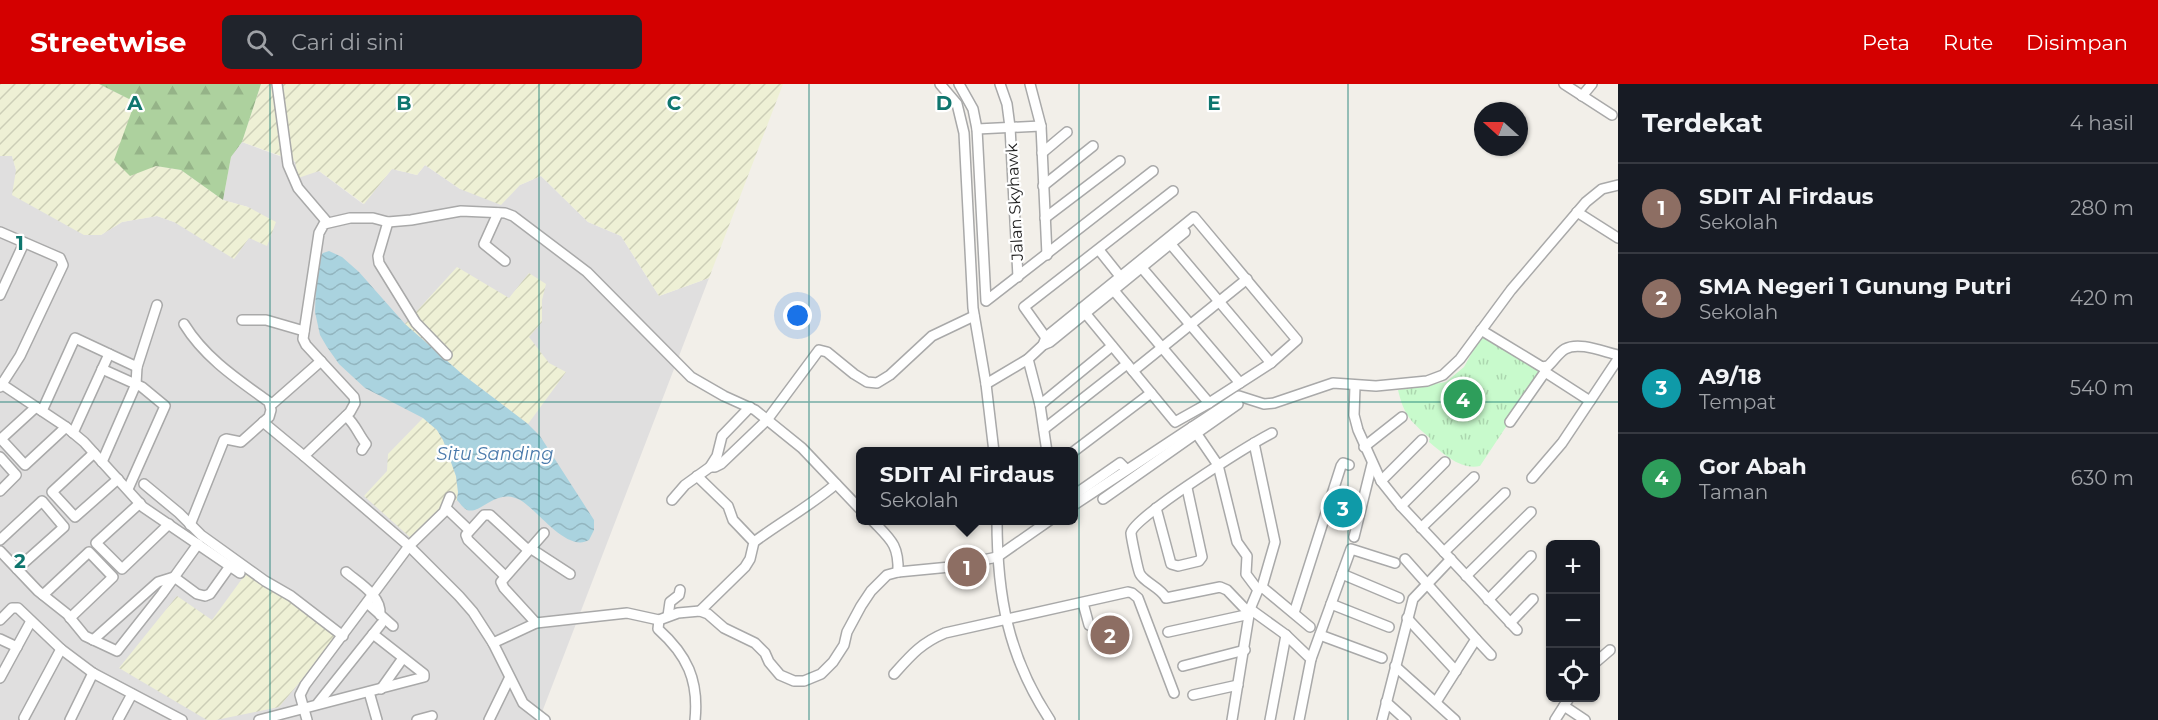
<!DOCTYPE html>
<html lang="id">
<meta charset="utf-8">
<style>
:root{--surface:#171b24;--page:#20242c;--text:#f1f3f6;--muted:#9ea1a6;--line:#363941;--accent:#d40000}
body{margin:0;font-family:Montserrat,sans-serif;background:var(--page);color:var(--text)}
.controls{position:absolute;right:18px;bottom:18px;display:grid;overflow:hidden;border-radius:9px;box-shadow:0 2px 4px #0004}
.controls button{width:54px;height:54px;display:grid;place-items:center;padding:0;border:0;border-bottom:2px solid var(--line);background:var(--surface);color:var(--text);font:30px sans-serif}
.compass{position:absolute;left:1474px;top:18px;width:54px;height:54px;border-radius:50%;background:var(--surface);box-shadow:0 2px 4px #0004;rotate:291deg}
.you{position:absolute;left:798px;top:232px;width:21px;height:21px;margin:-15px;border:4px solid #fff;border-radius:50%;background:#1a73e8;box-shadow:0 0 0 9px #1a73e833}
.badge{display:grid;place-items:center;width:39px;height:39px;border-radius:50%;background:var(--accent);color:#fff;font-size:20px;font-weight:700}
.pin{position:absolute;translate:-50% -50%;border:3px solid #fff;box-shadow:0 2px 6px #0006}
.popup{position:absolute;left:856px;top:363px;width:222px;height:78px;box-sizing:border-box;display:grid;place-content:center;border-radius:9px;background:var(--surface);filter:drop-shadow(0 2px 4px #0005);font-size:20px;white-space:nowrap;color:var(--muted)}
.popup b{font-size:22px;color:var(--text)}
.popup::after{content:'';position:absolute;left:50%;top:100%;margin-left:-12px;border:12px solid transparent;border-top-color:var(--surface)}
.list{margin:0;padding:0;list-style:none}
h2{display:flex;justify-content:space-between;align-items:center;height:78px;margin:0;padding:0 24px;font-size:26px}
h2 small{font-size:20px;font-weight:400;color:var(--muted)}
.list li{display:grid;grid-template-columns:39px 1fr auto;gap:18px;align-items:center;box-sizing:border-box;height:90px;padding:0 24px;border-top:2px solid var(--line)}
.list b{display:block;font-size:22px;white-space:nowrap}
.list p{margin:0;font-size:20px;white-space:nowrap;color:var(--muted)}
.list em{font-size:20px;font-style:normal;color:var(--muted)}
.icon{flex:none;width:33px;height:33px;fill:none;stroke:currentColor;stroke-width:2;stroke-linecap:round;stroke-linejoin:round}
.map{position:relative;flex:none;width:1618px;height:636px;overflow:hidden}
header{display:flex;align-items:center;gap:36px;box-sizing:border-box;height:84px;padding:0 30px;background:var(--accent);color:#fff}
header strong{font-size:28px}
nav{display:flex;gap:33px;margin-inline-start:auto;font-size:21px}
.search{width:420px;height:54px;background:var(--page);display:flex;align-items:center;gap:15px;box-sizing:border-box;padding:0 21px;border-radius:9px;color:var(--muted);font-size:22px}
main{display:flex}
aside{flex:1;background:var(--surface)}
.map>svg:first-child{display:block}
.residential{fill:#e0dfdf}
.farmland{fill:url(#farmland-furrows)}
.forest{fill:url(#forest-firs)}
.park{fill:url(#park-tufts)}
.water{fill:url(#water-waves)}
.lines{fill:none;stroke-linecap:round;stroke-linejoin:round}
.minor-casing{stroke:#a9a9a9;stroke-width:12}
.minor{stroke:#fff;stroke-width:9}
.grid{fill:none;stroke:#0f766e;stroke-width:1.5;stroke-opacity:0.55}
.labels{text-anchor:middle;stroke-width:4.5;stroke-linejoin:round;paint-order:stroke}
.street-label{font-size:16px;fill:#222;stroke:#fff}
.water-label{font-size:18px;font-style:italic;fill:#4a7aab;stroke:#fff}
.grid-label{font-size:20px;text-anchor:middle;font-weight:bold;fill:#0f766e;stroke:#fff;stroke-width:4.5;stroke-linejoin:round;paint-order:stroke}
</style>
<header>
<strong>Streetwise</strong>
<div class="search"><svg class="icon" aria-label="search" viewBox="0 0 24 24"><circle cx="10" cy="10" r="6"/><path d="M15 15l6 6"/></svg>Cari di sini</div>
<nav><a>Peta</a><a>Rute</a><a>Disimpan</a></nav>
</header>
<main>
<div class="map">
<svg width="1618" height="636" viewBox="0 0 1618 636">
<defs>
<pattern id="farmland-furrows" width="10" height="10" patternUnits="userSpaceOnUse" patternTransform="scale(1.5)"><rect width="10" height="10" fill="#eef0d5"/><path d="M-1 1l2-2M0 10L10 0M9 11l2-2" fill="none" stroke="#ccceb7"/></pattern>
<pattern id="forest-firs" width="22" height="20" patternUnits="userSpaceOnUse" patternTransform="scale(1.5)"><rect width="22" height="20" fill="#add19e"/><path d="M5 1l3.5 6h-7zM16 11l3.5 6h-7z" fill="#95b388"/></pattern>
<pattern id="park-tufts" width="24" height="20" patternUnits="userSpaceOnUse" patternTransform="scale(1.5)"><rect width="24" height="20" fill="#c8facc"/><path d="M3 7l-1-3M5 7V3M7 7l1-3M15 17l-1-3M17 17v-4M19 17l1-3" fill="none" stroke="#acd6af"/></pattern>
<pattern id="water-waves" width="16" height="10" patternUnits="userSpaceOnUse" patternTransform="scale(1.5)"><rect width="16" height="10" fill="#aad3df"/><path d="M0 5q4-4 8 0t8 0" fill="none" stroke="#92b5bf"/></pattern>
</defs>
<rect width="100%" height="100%" fill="#f2efe9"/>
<polygon class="residential" points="242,58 319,87 363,120 392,85 417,91 425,81 460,105 520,101 541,92 588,138 621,152 659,212 709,194 539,636 0,636 0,72 12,72 16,86 101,151 122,138 157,132 174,138 248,123 223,116 231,73"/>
<g class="farmland">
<polygon points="0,0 99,0 135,18 156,82 181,86 223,116 248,123 276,138 267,162 249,154 234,175 174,138 157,132 122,138 101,151 84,151 12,111 16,86 12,72 0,72"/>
<polygon points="261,0 783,0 709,194 659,212 621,152 588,138 541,92 520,101 501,121 460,105 425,81 417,91 392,85 364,120 319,87 298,94 295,77 242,58"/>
<polygon points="457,183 509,214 529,189 546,200 542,216 542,238 529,253 549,279 566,288 528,340 462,290 405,240"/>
<polygon points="423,334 437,346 443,356 456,392 458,408 457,416 438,427 412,455 364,412 387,387 388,370"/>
<polygon points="247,488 339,551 279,623 216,636 207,636 119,584 177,512 212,536"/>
</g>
<polygon class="forest" points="99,0 261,0 242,58 231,73 223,116 181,86 156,82 130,92 114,76 135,18"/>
<path class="park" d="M1482,250l61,37 -63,95c-20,4 -36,-12 -51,-24l1,-4c-20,-17 -26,-23 -32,-48l48,-8 18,-15z"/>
<path class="water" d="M329,167l13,6 17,15 46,52 57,50 66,50 12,12 54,84v10l-5,10c-22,13 -51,-30 -69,-40 -24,-13 -39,15 -53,10 -4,-2 -7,-7 -10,-10l1,-8 -2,-16 -13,-36 -6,-10 -14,-12 -58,-30 -26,-24 -12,-17 -7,-12 -5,-23 1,-28 5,-29 2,-2z"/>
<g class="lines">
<defs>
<g id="minor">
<polyline points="277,0 288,81 298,104 327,138"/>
<polyline points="940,0 957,20 964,49 973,224 986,300 994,368"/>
<polyline points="959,0 973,25 977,45 986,217 1153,87"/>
<polyline points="1000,0 1007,20 1010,43 1018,193"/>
<polyline points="1030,0 1041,42 1047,171"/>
<polyline points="1564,0 1612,31"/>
<polyline points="1582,12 1592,0"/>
<polyline points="977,45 1041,42"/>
<polyline points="1042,69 1067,48"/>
<polyline points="1043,102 1093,62"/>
<polyline points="1577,128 1618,154"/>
<polyline points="498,129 484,160 505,177"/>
<polyline points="1045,134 1120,77"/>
<polyline points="388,138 378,172 379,179 416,239 447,271"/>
<polyline points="0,148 60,174 63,181 20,272 0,303"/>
<polyline points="1168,157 1271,279"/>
<polyline points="1099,166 1123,196"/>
<polyline points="1142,184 1240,299"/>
<polyline points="1110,202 1209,319"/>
<polyline points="0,211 24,159"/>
<polyline points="242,236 266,236 304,247"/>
<path d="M184,240c21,34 53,55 85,78l2,8 -2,7 -28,25 -15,-3 -2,1 -34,85"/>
<path d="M1481,246l61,37 6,-1c6,-5 10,-13 17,-17 14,-8 39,3 53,6"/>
<polyline points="1049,258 1024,223 1173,107"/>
<polyline points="1043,261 1046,253 1194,133 1297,256 1271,279 1209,319 1175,338 1081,224"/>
<polyline points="1028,275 1040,321 1047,368"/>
<polyline points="102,285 142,303 165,322 128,405"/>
<polyline points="1133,287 1247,195"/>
<polyline points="0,299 66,343 84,358 143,423 240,489"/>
<polyline points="986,300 1028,275 1043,261 1050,258 1185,148"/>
<polyline points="1355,302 1354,331 1358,346 1381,397 1401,422 1517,546"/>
<polyline points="1590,317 1618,275"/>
<polyline points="271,321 321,277"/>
<polyline points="1040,321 1112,262"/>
<polyline points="36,323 1,355 25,381 66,343"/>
<polyline points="42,327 75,254 137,283 157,221"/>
<path d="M346,332c10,9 12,18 20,28l-4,6"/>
<polyline points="263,338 304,372"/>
<polyline points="1510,338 1545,288 1546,283"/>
<polyline points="1192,343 1218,381 1237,458 1247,472 1246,490 1258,506 1250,525 1232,636"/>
<polyline points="1044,345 1127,280"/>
<polyline points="73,349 109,270"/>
<polyline points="1254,359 1275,458 1262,503 1258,506"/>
<polyline points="1364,363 1402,333"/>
<polyline points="1073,368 1151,309"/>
<polyline points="94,369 52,408 75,433 118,395"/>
<polyline points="0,373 16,391 0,407"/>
<polyline points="102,378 136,300 137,283"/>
<polyline points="710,383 715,383 721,380 767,336 819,266 827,268 854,290 867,298 877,299 890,291 932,252 974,232"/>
<polyline points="697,392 728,422 733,436 754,458 750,475 745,483 700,527"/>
<polyline points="1532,394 1562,359 1590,317 1545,288"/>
<polyline points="1381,397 1422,356"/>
<polyline points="144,400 179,429 201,451 265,497 291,512 343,552"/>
<polyline points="1074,411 1120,379 1126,385"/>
<polyline points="1103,415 1238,320"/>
<polyline points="672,416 685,401 710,383 717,372 722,352 750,323"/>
<polyline points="140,419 96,459 122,485 169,440"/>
<polyline points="1074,421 1239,312 1264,320 1274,319 1333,299 1376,302 1427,297 1443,291 1460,275 1511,206 1586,118 1602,105 1618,101"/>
<polyline points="1401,422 1445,378"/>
<polyline points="1156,424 1171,480 1178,482 1199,477 1202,473 1187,404"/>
<polyline points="447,425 469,446"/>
<path d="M872,436c18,19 27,24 26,52"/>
<path d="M997,436c0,75 11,137 53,200"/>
<polyline points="1421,444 1474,393"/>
<polyline points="1354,453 1372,380"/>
<polyline points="0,456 42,417 64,443 17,485"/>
<path d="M754,458c27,-20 56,-36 82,-58"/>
<polyline points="530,464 570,490"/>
<polyline points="0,467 38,507 67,530 85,552 117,567 162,510 198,460"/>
<polyline points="1444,468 1505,409"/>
<polyline points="1405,475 1476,555 1436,618"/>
<path d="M346,488c13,11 36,24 34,43"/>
<polyline points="1342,490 1399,514"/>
<polyline points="505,492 468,456 466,451 484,431 490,431 528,466"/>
<polyline points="1466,492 1531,428"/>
<polyline points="1262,503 1310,543"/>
<polyline points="43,511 89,468 113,493 70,534"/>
<polyline points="1488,516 1531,472"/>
<polyline points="367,519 393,542"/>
<polyline points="1083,519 1089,541"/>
<polyline points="1331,520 1389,543"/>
<polyline points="1250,525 1286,551 1311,575 1299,636"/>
<polyline points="1294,529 1341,382 1343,379 1349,381"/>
<path d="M1250,530l-23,-24 -7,-3 -54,11c-5,-10 -22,-16 -26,-24 -2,-3 -9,-38 -9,-41 2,-16 120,-89 141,-100"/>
<polyline points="668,532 670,518 679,511 680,506"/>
<polyline points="1407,534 1456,587"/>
<polyline points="0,536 12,524 18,524 61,565 93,589 182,636"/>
<path d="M659,536l-1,9c29,26 41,51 37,91"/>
<polyline points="536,539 504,504 501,498 544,449"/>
<polyline points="1510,539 1533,515"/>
<polyline points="1168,548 1250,530"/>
<polyline points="1320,551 1382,574"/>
<polyline points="0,555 17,563"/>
<polyline points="1476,555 1491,571"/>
<polyline points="93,556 158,498 174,493 197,510 205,512 210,510 230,482"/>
<polyline points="493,559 536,539 627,529 659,536 678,529 700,527 708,530 724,544 755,559 765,569 769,578 780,591 794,597 804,597 821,590 833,578 844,561 847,548 861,522 871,507 887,491 898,488 950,483 997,473 1050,436"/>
<polyline points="1311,575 1351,465 1395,479"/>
<polyline points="1596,578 1610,566"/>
<polyline points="1183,582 1245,566"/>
<polyline points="1395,582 1455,636"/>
<path d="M894,590c17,-19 27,-31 51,-41l183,-41 4,1 6,5 36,95"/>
<polyline points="0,594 31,537"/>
<polyline points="381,605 403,574"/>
<polyline points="369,608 377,636"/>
<polyline points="1193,611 1238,601"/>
<polyline points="1386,618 1406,636"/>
<polyline points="318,619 381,540"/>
<polyline points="1564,622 1585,636"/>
<polyline points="24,634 61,565"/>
<polyline points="70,636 93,589"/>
<polyline points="118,636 132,610"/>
<polyline points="259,636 424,593 424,590 373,550"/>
<polyline points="307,636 300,611 305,601 409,462 444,428 450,413"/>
<polyline points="417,636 432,632"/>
<polyline points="489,636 509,595"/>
<polyline points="545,636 523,619 493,559 473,528 459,512 409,462 304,372 350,328 355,319 354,313 306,261 303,255 319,149 324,140 350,134 373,134 388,138 411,136 461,127 505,129 513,132 587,188 691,293 724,312 755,326 802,364 860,425"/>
<polyline points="1270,636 1286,551"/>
<polyline points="1382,636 1413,515 1451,475"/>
<polyline points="1555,636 1569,614"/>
</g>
</defs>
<use href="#minor" class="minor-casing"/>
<use href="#minor" class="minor"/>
</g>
<path class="grid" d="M270,0v636M539,0v636M809,0v636M1079,0v636M1348,0v636M0,318h1618"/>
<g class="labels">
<g class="street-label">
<text transform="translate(1014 118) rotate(-93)" y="6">Jalan Skyhawk</text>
</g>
<g class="water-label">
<text x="495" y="376">Situ Sanding</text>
</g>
</g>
<g class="grid-label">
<text x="135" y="26">A</text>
<text x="404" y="26">B</text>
<text x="674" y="26">C</text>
<text x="944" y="26">D</text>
<text x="1214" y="26">E</text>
<text x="20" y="166">1</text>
<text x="20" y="484">2</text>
</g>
</svg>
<div class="controls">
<button>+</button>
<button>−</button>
<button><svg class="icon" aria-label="locate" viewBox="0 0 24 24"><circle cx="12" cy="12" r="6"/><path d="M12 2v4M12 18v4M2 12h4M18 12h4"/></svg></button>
</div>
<svg class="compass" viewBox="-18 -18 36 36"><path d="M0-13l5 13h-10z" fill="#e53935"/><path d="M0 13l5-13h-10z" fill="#9ea1a6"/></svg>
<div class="you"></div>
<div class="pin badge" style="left:967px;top:483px;background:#8d6e63">1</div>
<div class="popup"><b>SDIT Al Firdaus</b>Sekolah</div>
<div class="pin badge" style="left:1110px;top:551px;background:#8d6e63">2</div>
<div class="pin badge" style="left:1343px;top:424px;background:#0f9aa8">3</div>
<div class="pin badge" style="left:1463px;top:315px;background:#2e9e5b">4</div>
</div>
<aside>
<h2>Terdekat<small>4 hasil</small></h2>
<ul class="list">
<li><span class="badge" style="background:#8d6e63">1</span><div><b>SDIT Al Firdaus</b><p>Sekolah</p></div><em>280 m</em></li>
<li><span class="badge" style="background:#8d6e63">2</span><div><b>SMA Negeri 1 Gunung Putri</b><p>Sekolah</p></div><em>420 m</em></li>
<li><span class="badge" style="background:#0f9aa8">3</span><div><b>A9/18</b><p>Tempat</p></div><em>540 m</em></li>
<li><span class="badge" style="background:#2e9e5b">4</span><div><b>Gor Abah</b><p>Taman</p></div><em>630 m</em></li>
</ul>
</aside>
</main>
